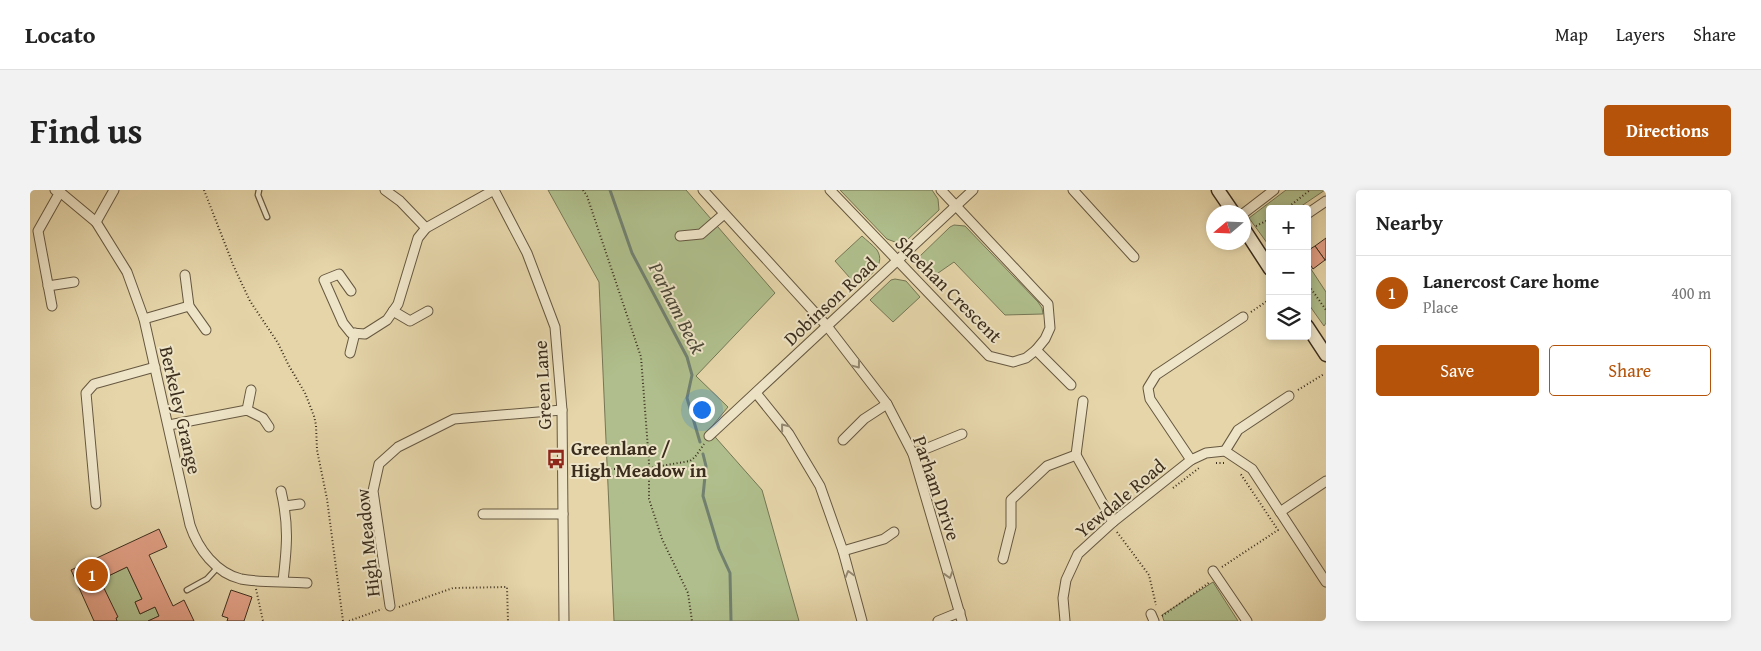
<!DOCTYPE html>
<meta charset="utf-8">
<style>
:root{--surface:#fff;--page:#f2f2f2;--text:#222;--muted:#767676;--line:#e0e0e0;--accent:#b45309}
body{margin:0;font-family:"Gentium Book Plus",serif;background:var(--page);color:var(--text)}
.controls{position:absolute;right:15px;top:15px;display:grid;overflow:hidden;border-radius:5px;box-shadow:0 2px 8px #0003}
.controls button{width:45px;height:45px;display:grid;place-items:center;padding:0;border:0;border-bottom:1px solid var(--line);background:var(--surface);color:var(--text);font:25px sans-serif}
.compass{position:absolute;left:1176px;top:15px;width:45px;height:45px;border-radius:50%;background:var(--surface);box-shadow:0 2px 8px #0003;rotate:251deg}
.you{position:absolute;left:671px;top:219px;width:18px;height:18px;margin:-12px;border:4px solid #fff;border-radius:50%;background:#1a73e8;box-shadow:0 0 0 8px #1a73e833}
.badge{display:grid;place-items:center;width:32px;height:32px;border-radius:50%;background:var(--accent);color:#fff;font-size:16px;font-weight:700}
.pin{position:absolute;translate:-50% -50%;border:2px solid #fff;box-shadow:0 1px 5px #0006}
.list{margin:0;padding:0;list-style:none}
h2{display:flex;justify-content:space-between;align-items:center;height:65px;margin:0;padding:0 20px;font-size:21px}
h2 small{font-size:16px;font-weight:400;color:var(--muted)}
.list li{display:grid;grid-template-columns:32px 1fr auto;gap:15px;align-items:center;box-sizing:border-box;height:75px;padding:0 20px;border-top:1px solid var(--line)}
.list b{display:block;font-size:19px;white-space:nowrap}
.list p{margin:0;font-size:16px;white-space:nowrap;color:var(--muted)}
.list em{font-size:16px;font-style:normal;color:var(--muted)}
.actions{display:flex;gap:10px;padding:15px 20px}
.actions a{flex:1;padding:11px 0;border:1px solid var(--accent);border-radius:5px;text-align:center;font-size:18px;color:var(--accent)}
.actions .main{background:var(--accent);color:#fff}
.icon{flex:none;width:28px;height:28px;fill:none;stroke:currentColor;stroke-width:2;stroke-linecap:round;stroke-linejoin:round}
.map{position:relative;flex:none;width:1296px;height:431px;overflow:hidden;border-radius:5px}
header{display:flex;align-items:center;gap:30px;box-sizing:border-box;height:70px;padding:0 25px;background:var(--surface);border-bottom:1px solid var(--line)}
header strong{font-size:24px}
nav{display:flex;gap:28px;margin-inline-start:auto;font-size:18px}
.intro{display:flex;align-items:center;justify-content:space-between;box-sizing:border-box;height:120px;padding:0 30px}
h1{margin:0;font-size:35px}
.button{padding:12px 22px;border-radius:5px;background:var(--accent);color:#fff;font-size:18px;font-weight:700}
main{display:flex;gap:30px;padding:0 30px}
aside{flex:1;background:var(--surface);border-radius:5px;box-shadow:0 2px 8px #0003}
.map>svg:first-child{display:block}
.green{fill:#afbe8c;stroke:#767655}
.lines{fill:none;stroke-linecap:round;stroke-linejoin:round}
.stream{stroke:#728170;stroke-width:3}
.building{fill:#e3a086;stroke:#3c2e1e}
.lane-casing{stroke:#665841;stroke-width:7}
.street-casing{stroke:#665841;stroke-width:11}
.secondary-casing{stroke:#3c2e1e;stroke-width:15}
.path{stroke:#3c2e1e;stroke-width:2;stroke-dasharray:1 2.5;stroke-linecap:butt}
.lane{stroke:#eee4c7;stroke-width:4.5}
.street{stroke:#eee4c7;stroke-width:9}
.secondary{stroke:#eee4c7;stroke-width:12}
.oneway{stroke:#958972}
.labels{text-anchor:middle;stroke-width:4;stroke-linejoin:round;paint-order:stroke}
.street-label{font-size:19px;fill:#3c2e1e;stroke:#eee4c7}
.poi-label{font-size:19px;font-weight:bold;fill:#3c2e1e;stroke:#eee4c7;text-anchor:start}
.water-label{font-size:20px;font-style:italic;fill:#4e4a39;stroke:#eee4c7}
</style>
<header>
<strong>Locato</strong>
<nav><a>Map</a><a>Layers</a><a>Share</a></nav>
</header>
<div class="intro"><h1>Find us</h1><a class="button">Directions</a></div>
<main>
<div class="map">
<svg width="1296" height="431" viewBox="0 0 1296 431">
<rect width="100%" height="100%" fill="#e5d5a9"/>
<filter id="stains"><feTurbulence type="fractalNoise" baseFrequency=".004" numOctaves="4"/><feColorMatrix values="0 0 0 0 .2 0 0 0 0 .09 0 0 0 0 .02 0 0 0 .5 -.17"/></filter>
<radialGradient id="worn" r=".72"><stop offset=".6" stop-color="#630" stop-opacity="0"/><stop offset="1" stop-color="#630" stop-opacity=".3"/></radialGradient>
<g class="green">
<polygon points="518,0 656,0 745,103 666,186 698,217 679,240 732,300 769,431 584,431 569,92"/>
<polygon points="810,0 902,0 908,9 909,20 877,50 865,52 857,49"/>
<polygon points="1256,0 1295,0 1267,19 1240,19 1240,57 1219,28"/>
<polygon points="924,35 935,36 1008,112 1012,118 1013,124 975,125 924,72 898,90 886,78 885,72 888,68 920,37"/>
<path d="M832,46c4,4 11,9 15,14 10,16 -10,28 -20,36l-22,-25z"/>
<polygon points="1277,73 1296,102 1296,133 1294,136 1277,112"/>
<polygon points="865,89 876,91 890,107 863,132 840,110 861,90"/>
<polygon points="97,377 112,409 105,412 110,424 125,417 129,426 118,431 87,431 86,428 87,427 70,390"/>
<polygon points="1183,392 1208,431 1134,431 1132,425"/>
</g>
<g class="lines">
<g class="stream">
<polyline points="580,0 602,63 657,167 662,185 657,208 670,252"/>
<polyline points="673,264 676,276 673,306 689,359 700,383 701,431"/>
</g>
</g>
<g class="building">
<polygon points="1296,48 1296,70 1295,70 1285,56"/>
<polygon points="1285,56 1295,70 1283,79 1277,70 1277,61"/>
<polygon points="129,339 137,357 119,365 143,416 154,410 164,431 118,431 129,426 125,417 110,424 105,412 112,409 97,377 70,390 88,427 86,428 87,431 64,431 41,380"/>
<polygon points="201,400 222,407 214,431 197,431 198,428 192,426"/>
</g>
<g class="lines">
<defs>
<g id="lane">
<polyline points="229,0 228,5 237,27"/>
<polyline points="157,400 177,389 188,377"/>
</g>
<g id="street">
<path d="M25,0l5,2 36,30 31,50 17,47 46,206c8,24 26,48 51,54 20,4 46,2 66,4"/>
<polyline points="355,0 370,11 396,38"/>
<polyline points="673,0 797,136 857,214 883,264 932,431"/>
<polyline points="800,0 959,166 983,172 996,168 1006,160 1015,149 1020,138 1018,114 911,0"/>
<polyline points="1043,0 1104,67"/>
<polyline points="1214,23 1244,0"/>
<polyline points="1277,24 1296,11"/>
<polyline points="66,32 84,0"/>
<polyline points="650,46 671,44 694,24"/>
<polyline points="155,85 159,116 176,140"/>
<polyline points="18,96 44,92"/>
<polyline points="321,101 309,84 294,90 313,133 321,143 335,144 357,130 368,114 388,48 396,38 464,0 497,63 525,137 532,220 534,431"/>
<polyline points="22,116 8,41 30,2"/>
<polyline points="363,121 380,131 398,121"/>
<polyline points="114,129 159,116"/>
<polyline points="1006,160 1041,195"/>
<polyline points="320,163 325,143"/>
<polyline points="726,203 759,244 790,296 813,361 832,431"/>
<polyline points="217,220 221,200"/>
<polyline points="139,235 217,220 233,228 239,237"/>
<polyline points="679,246 943,0"/>
<polyline points="813,250 834,229 857,214"/>
<polyline points="1195,261 1208,240 1259,206"/>
<polyline points="883,264 932,244"/>
<polyline points="1046,265 1083,332"/>
<polyline points="1161,270 1120,209 1118,198 1126,185 1213,127"/>
<path d="M251,301c8,34 6,56 2,90"/>
<polyline points="66,314 56,203 64,194 125,177"/>
<polyline points="255,316 270,314"/>
<polyline points="1250,322 1296,291"/>
<polyline points="453,324 533,324"/>
<polyline points="813,361 854,349 864,342"/>
<polyline points="973,369 981,337 981,310 1017,276 1046,265 1053,211"/>
<polyline points="1183,381 1217,431"/>
<polyline points="360,416 343,301 349,274 368,257 424,229 532,220"/>
<polyline points="1121,424 1124,431"/>
<polyline points="908,431 930,422"/>
<polyline points="1035,431 1033,408 1036,390 1048,364 1083,332 1161,270 1176,263 1195,261 1222,279 1296,392"/>
</g>
<g id="secondary">
<polyline points="1188,0 1203,22"/>
<polyline points="1214,39 1240,79"/>
<polyline points="1277,136 1296,165"/>
</g>
</defs>
<use href="#lane" class="lane-casing"/>
<use href="#street" class="street-casing"/>
<use href="#secondary" class="secondary-casing"/>
<g class="path">
<polyline points="174,0 204,77 220,111 248,153 258,174 275,203 284,226 286,235 287,260 297,309 313,431"/>
<polyline points="553,0 557,6 611,167 619,272 619,309 632,349 658,403 662,431"/>
<polyline points="1256,19 1280,0"/>
<polyline points="1226,36 1240,29"/>
<polyline points="1277,93 1296,120"/>
<polyline points="1221,122 1240,109"/>
<polyline points="1268,200 1294,184"/>
<polyline points="1186,273 1196,273"/>
<polyline points="542,280 619,278 660,271 665,267 674,254"/>
<polyline points="1143,298 1169,278"/>
<polyline points="1087,342 1119,385 1126,415"/>
<polyline points="1192,377 1248,340 1210,283"/>
<polyline points="226,399 233,431"/>
<polyline points="369,417 423,398 477,397 478,431"/>
<polyline points="1132,426 1180,392"/>
<polyline points="319,431 352,419"/>
</g>
<use href="#lane" class="lane"/>
<use href="#street" class="street"/>
<use href="#secondary" class="secondary"/>
</g>
<defs><path id="oneway-chevron" d="M-2-3.5L2.5 0L-2 3.5" fill="none" stroke-width="1.6" stroke-linecap="round" stroke-linejoin="round" transform="scale(1.25)"/></defs>
<g class="oneway">
<use href="#oneway-chevron" transform="translate(827 175) rotate(53)"/>
<use href="#oneway-chevron" transform="translate(754 237) rotate(-129)"/>
<use href="#oneway-chevron" transform="translate(819 384) rotate(-105)"/>
<use href="#oneway-chevron" transform="translate(919 385) rotate(73)"/>
</g>
<defs>
<symbol id="bus-bare" viewBox="-9 -9 18 18"><path d="M-5-6H5V4H4V6H2V4H-2V6H-4V4H-5ZM-3.5-4V0h7V-4ZM-3.5 1.2v1.5H-2V1.2ZM2 1.2v1.5H3.5V1.2Z" fill="#8f2418" stroke="#eee4c7" stroke-width="2.5" paint-order="stroke"/></symbol>
</defs>
<g fill-rule="evenodd">
<use href="#bus-bare" x="512" y="255" width="28" height="28"/>
</g>
<g class="labels">
<g class="street-label">
<text transform="translate(919 99) rotate(45)" y="7">Sheehan Crescent</text>
<text transform="translate(800 111) rotate(-43)" y="7">Dobinson Road</text>
<text transform="translate(512 195) rotate(-93)" y="7">Green Lane</text>
<text transform="translate(151 220) rotate(77)" y="7">Berkeley Grange</text>
<text transform="translate(907 298) rotate(71)" y="7">Parham Drive</text>
<text transform="translate(1090 308) rotate(-40)" y="7">Yewdale Road</text>
<text transform="translate(337 353) rotate(-96)" y="7">High Meadow</text>
</g>
<g class="poi-label">
<text x="541" y="265">Greenlane /<tspan x="541" dy="22">High Meadow in</tspan></text>
</g>
<g class="water-label">
<text transform="translate(647 118) rotate(63)" y="7">Parham Beck</text>
</g>
</g>
<rect width="100%" height="100%" filter="url(#stains)"/>
<rect width="100%" height="100%" fill="url(#worn)"/>
</svg>
<div class="controls">
<button>+</button>
<button>−</button>
<button><svg class="icon" aria-label="layers" viewBox="0 0 24 24"><path d="M12 4l9 5-9 5-9-5zM3 14l9 5 9-5"/></svg></button>
</div>
<svg class="compass" viewBox="-18 -18 36 36"><path d="M0-13l5 13h-10z" fill="#e53935"/><path d="M0 13l5-13h-10z" fill="#767676"/></svg>
<div class="you"></div>
<div class="pin badge" style="left:62px;top:385px">1</div>
</div>
<aside>
<h2>Nearby<small></small></h2>
<ul class="list">
<li><span class="badge">1</span><div><b>Lanercost Care home</b><p>Place</p></div><em>400 m</em></li>
</ul>
<div class="actions"><a class="main">Save</a><a>Share</a></div>
</aside>
</main>
